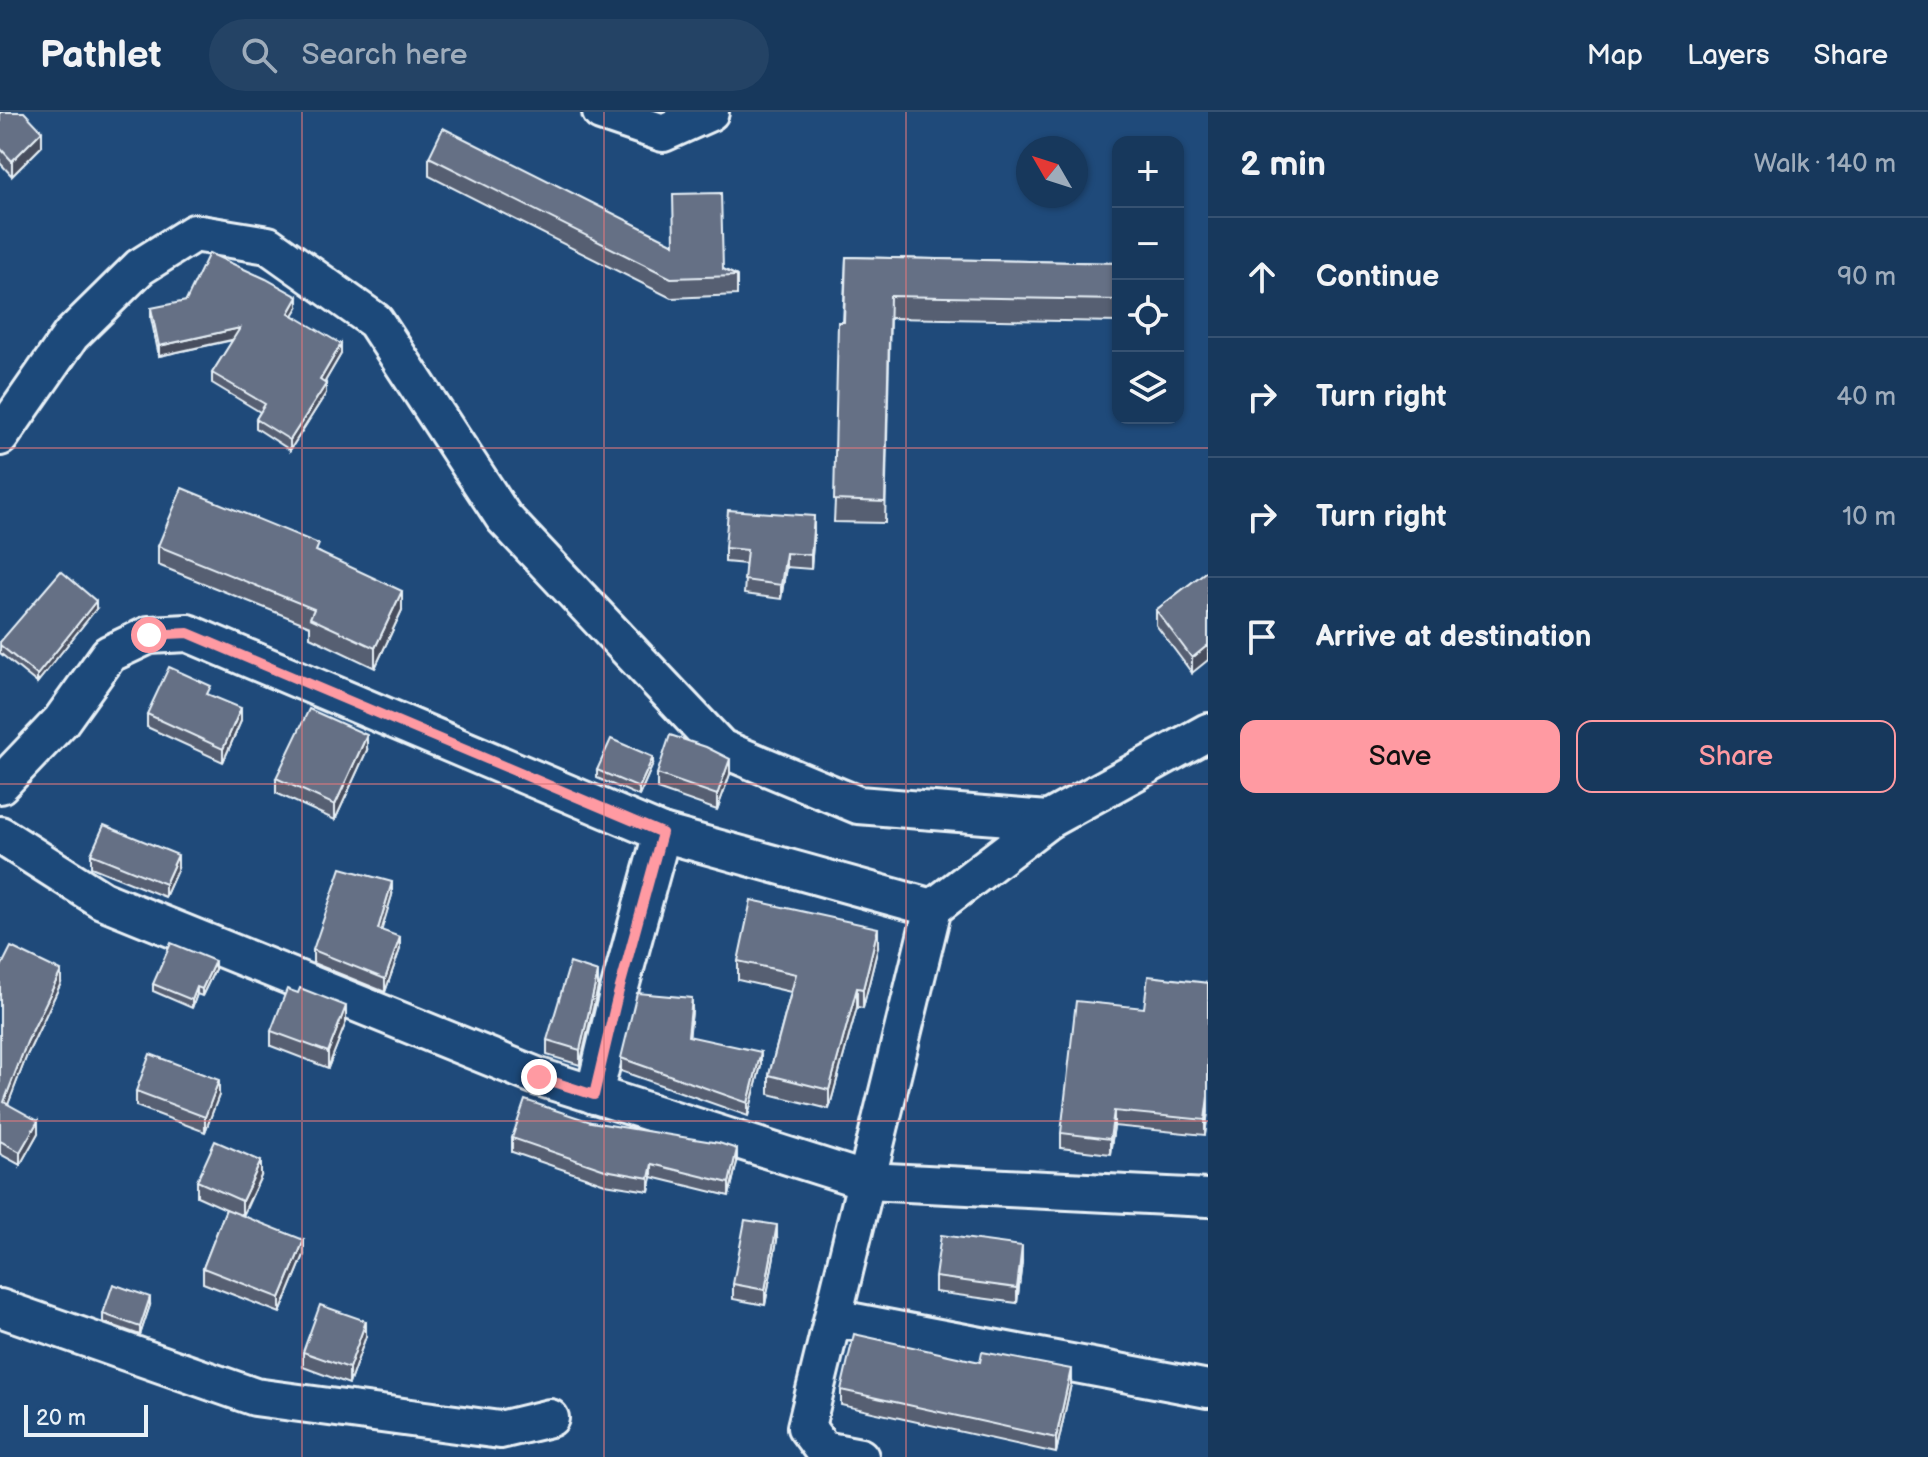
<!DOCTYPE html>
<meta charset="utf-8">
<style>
:root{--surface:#17385c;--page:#244365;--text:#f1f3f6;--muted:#9eacbb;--line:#365272;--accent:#ff9aa2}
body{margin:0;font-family:"Balsamiq Sans",sans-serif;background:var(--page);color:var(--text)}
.controls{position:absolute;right:24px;top:24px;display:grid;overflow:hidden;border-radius:16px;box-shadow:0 2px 6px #0004}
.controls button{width:72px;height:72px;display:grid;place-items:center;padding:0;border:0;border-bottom:2px solid var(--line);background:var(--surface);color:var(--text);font:40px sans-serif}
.compass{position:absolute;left:1016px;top:24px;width:72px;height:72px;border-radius:50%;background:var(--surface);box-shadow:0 2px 6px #0004;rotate:309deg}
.scale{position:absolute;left:24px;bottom:20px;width:124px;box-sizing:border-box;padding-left:8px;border:4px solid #e8f1f8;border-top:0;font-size:22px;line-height:28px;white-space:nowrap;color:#e8f1f8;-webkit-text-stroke:6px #1f4a7a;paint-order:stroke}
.stop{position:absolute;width:24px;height:24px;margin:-18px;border:6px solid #ff9aa2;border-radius:50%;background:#fff}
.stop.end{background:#ff9aa2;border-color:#fff;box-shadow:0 2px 8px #0008}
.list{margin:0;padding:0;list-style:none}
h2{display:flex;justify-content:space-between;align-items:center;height:104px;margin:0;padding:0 32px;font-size:34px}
h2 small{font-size:26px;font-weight:400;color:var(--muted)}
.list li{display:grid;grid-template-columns:52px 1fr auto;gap:24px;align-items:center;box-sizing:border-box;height:120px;padding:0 32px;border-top:2px solid var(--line)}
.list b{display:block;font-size:30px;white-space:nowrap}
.list em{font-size:26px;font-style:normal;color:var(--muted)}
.actions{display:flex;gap:16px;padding:24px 32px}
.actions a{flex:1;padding:18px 0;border:2px solid var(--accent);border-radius:16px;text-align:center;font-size:28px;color:var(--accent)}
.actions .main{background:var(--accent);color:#111}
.icon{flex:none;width:44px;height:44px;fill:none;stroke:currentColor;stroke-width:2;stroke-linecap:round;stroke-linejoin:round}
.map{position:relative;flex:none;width:1208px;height:1345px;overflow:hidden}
header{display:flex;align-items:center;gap:48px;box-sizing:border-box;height:112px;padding:0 40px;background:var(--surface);border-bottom:2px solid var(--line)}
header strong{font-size:38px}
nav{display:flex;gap:44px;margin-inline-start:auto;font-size:28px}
.search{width:560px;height:72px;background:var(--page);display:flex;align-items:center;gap:20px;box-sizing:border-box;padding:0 28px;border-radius:44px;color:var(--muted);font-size:30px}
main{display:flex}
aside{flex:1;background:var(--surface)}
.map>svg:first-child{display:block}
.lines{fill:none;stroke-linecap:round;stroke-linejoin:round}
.minor-casing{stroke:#e8f1f8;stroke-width:42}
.minor{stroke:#1f4a7a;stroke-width:36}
.wall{fill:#575f72;stroke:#e8f1f8;stroke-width:2}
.shaded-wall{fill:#474e5d;stroke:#e8f1f8;stroke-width:2}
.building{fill:#656f85;stroke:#e8f1f8;stroke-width:2}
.route{stroke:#ff9aa2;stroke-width:10}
.grid{fill:none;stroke:#dd787b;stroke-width:2;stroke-opacity:0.55}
</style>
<header>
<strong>Pathlet</strong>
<div class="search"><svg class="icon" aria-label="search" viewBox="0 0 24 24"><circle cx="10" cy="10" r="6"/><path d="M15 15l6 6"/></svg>Search here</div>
<nav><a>Map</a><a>Layers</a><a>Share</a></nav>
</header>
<main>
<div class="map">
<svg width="1208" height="1345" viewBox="0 0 1208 1345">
<rect width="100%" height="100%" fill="#1f4a7a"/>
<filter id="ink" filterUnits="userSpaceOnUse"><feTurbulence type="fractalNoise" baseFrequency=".0125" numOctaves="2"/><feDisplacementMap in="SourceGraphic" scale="16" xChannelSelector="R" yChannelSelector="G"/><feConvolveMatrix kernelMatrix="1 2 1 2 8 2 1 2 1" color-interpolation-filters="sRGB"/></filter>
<g filter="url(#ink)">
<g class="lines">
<defs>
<g id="minor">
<polyline points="601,0 663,21 710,0"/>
<polyline points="0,325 71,223 140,155 194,121 268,133 375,209 504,406 721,636 858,693 1048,708"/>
<polyline points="0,673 61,609 109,542 149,523 188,521 662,721 933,796"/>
<polyline points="0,723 102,788 539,965 867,1069 1208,1086"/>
<polyline points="594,983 617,886 662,721"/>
<polyline points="0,1196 255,1285 500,1318 550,1306"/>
<polyline points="833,1206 1208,1277"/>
<polyline points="860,1345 823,1338 806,1315 933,796 1048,708 1208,620"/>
</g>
</defs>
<use href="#minor" class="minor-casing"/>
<use href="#minor" class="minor"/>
</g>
<g class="wall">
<polygon points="0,0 42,34 12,64 0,51"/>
<polygon points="429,45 723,157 737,164 737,183 671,186 429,64"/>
<polygon points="846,145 1118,151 1118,210 890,206 885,411 834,410"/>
<polygon points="298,195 293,203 341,242 324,271 326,281 290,338 256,316 256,307 260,300 212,271 212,261 233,228 159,244 151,206 151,196"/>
<polygon points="814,418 811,457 786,455 781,487 744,482 746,452 725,450 725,436"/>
<polygon points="158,434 319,440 402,498 375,556 310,525 310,514 158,453"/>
<polygon points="1208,458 1192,561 1156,513 1156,498"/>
<polygon points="96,497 37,571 0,541 0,530"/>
<polygon points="211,584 241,609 223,650 147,615 147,602"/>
<polygon points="367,638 335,708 276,681 276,666"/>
<polygon points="653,652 639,684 597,666 597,658"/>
<polygon points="657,662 730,662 717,698 657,677"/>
<polygon points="91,742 178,756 165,785 91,755"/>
<polygon points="392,783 381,818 400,837 385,880 313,851 313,838"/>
<polygon points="878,835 863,896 857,895 829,997 769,982 769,963 791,880 738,868 738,849"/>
<polygon points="0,857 61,871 27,943 8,992 38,1021 20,1053 0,1042"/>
<polygon points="215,857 202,884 197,882 192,896 153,879 153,872"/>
<polygon points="1208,871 1208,999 1205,1023 1114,1014 1110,1042 1061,1036 1061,1021 1144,896"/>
<polygon points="598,875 580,953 547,943 547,928"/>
<polygon points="692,899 689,925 761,953 748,1004 621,959 621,946"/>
<polygon points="346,910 328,956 271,934 271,919"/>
<polygon points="136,979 219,983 205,1020 136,994"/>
<polygon points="591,1010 737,1050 729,1084 652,1065 649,1079 605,1072 512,1040 512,1026"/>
<polygon points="261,1064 243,1104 304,1143 280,1201 203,1171 203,1156 226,1097 197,1084 197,1069"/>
<polygon points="777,1128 765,1193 733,1187 733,1172"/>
<polygon points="1022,1150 1017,1191 935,1180 935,1165"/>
<polygon points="150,1193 140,1223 103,1210 103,1202"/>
<polygon points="366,1224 349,1272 303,1255 303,1240"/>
<polygon points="980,1250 1071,1272 1056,1341 841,1293 841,1278"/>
</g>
<g class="shaded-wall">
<polygon points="42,19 42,34 12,64 12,49"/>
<polygon points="298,185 298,195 289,210 289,201"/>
<polygon points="240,216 240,226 159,244 159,234"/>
<polygon points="341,232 341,242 320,278 320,268"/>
<polygon points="326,272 326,281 290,338 290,328"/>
<polygon points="814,404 814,418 811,457 811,443"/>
<polygon points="786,441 786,455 781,487 781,473"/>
<polygon points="402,479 402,498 375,556 375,536"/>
<polygon points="96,489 96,497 37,571 37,563"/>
<polygon points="1208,533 1208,548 1192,561 1192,546"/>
<polygon points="241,596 241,609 223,650 223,637"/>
<polygon points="367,623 367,638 335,708 335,693"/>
<polygon points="653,645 653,652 639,684 639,676"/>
<polygon points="730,647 730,662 717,698 717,683"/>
<polygon points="178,743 178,756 165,785 165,772"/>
<polygon points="392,770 392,783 378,830 378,817"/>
<polygon points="878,816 878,835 863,896 863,877"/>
<polygon points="400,825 400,837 385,880 385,867"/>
<polygon points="215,849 215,857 202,884 202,877"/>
<polygon points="61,859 61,871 27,943 4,1003 4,990 27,930"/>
<polygon points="598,860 598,875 580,953 580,938"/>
<polygon points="197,875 197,882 192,896 192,888"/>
<polygon points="857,876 857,895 829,997 829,978"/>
<polygon points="692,886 692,899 688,938 688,924"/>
<polygon points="346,894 346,910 328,956 328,940"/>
<polygon points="761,940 761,953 748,1004 748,991"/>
<polygon points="219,968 219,983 205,1020 205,1005"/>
<polygon points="1208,984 1208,999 1205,1023 1205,1008"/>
<polygon points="1114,999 1114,1014 1110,1042 1110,1027"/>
<polygon points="38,1009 38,1021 20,1053 20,1040"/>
<polygon points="737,1037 737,1050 729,1084 729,1071"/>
<polygon points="261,1049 261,1064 242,1104 242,1089"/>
<polygon points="652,1052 652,1065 649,1079 649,1066"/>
<polygon points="777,1113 777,1128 765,1193 765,1178"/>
<polygon points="304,1128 304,1143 280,1201 280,1186"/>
<polygon points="1022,1134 1022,1150 1017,1191 1017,1176"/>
<polygon points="150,1185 150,1193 140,1223 140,1215"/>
<polygon points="366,1209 366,1224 349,1272 349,1256"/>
<polygon points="1071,1257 1071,1272 1056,1341 1056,1326"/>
</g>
<g class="building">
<polygon points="0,0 24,0 42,19 12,49 0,36"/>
<polygon points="443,16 674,132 673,82 721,81 723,157 737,164 671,166 429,45"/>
<polygon points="209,141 266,167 298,185 289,201 341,232 320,268 326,272 290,328 256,307 265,292 212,261 240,216 159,234 151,196 186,189"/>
<polygon points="846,145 1118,151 1118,188 890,184 885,390 834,388 838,210 844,210"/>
<polygon points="182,376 319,432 316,439 402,479 375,536 310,506 314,497 158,434"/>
<polygon points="728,398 814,404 811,443 786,441 781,473 744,468 747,438 725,436"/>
<polygon points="1208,458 1208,533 1192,546 1156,498"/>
<polygon points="61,459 96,489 37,563 0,533 0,530"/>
<polygon points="169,555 211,574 207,582 241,596 223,637 147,602"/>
<polygon points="309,597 367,623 335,693 276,666"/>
<polygon points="670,623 706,635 730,647 717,683 657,662"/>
<polygon points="611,627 653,645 639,676 597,658"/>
<polygon points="104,713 178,743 165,772 91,742"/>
<polygon points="341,756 392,770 378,817 400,825 385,867 313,838"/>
<polygon points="751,788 878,816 863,877 857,876 829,978 769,963 796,862 738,849"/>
<polygon points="171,831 215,849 202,877 197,875 192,888 153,872"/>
<polygon points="11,835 61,859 27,930 4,990 38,1009 20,1040 0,1029 0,857"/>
<polygon points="570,851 598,860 580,938 547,928"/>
<polygon points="1148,864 1208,871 1208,984 1205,1008 1114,999 1110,1027 1061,1021 1076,889 1144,896"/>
<polygon points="300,876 346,894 328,940 271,919 287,877 298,881"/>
<polygon points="637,881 692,886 688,924 761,940 748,991 621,946"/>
<polygon points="150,942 219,968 205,1005 136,979"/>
<polygon points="525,988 591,1010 719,1031 737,1037 729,1071 652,1052 649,1066 605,1058 512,1026"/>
<polygon points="215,1029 261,1049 242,1089 197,1069"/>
<polygon points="226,1097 304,1128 280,1186 203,1156"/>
<polygon points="745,1108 777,1113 765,1178 733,1172"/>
<polygon points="941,1123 1022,1134 1017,1176 935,1165"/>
<polygon points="113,1172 150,1185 140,1215 103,1202"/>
<polygon points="320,1193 366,1209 349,1256 303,1240"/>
<polygon points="854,1222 980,1250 982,1240 1071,1257 1056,1326 841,1278"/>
</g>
</g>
<g class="lines" filter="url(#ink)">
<polyline class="route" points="149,523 188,521 662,721 617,886 594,983 539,965"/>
</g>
<path class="grid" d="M302,0v1345M604,0v1345M906,0v1345M0,336h1208M0,672h1208M0,1009h1208"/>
</svg>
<div class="controls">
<button>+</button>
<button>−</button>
<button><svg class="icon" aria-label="locate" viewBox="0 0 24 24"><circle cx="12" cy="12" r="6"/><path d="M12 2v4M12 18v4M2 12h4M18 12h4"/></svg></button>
<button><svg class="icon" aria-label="layers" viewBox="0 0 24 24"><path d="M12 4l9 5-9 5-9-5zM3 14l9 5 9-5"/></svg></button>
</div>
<svg class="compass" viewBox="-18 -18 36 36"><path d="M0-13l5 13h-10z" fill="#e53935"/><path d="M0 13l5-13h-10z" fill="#9eacbb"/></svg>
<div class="scale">20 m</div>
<div class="stop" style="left:149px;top:523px"></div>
<div class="stop end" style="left:539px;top:965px"></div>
</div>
<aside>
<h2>2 min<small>Walk · 140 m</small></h2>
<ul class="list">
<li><svg class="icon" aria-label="ahead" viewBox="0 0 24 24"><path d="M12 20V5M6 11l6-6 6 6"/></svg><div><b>Continue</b></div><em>90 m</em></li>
<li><svg class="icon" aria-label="right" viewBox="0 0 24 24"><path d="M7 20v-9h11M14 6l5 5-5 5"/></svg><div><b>Turn right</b></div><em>40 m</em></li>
<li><svg class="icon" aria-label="right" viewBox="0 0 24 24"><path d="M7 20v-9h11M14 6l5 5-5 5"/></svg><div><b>Turn right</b></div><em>10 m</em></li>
<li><svg class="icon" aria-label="arrive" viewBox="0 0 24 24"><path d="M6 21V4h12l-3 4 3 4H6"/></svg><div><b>Arrive at destination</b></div></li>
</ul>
<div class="actions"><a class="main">Save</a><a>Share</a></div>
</aside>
</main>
